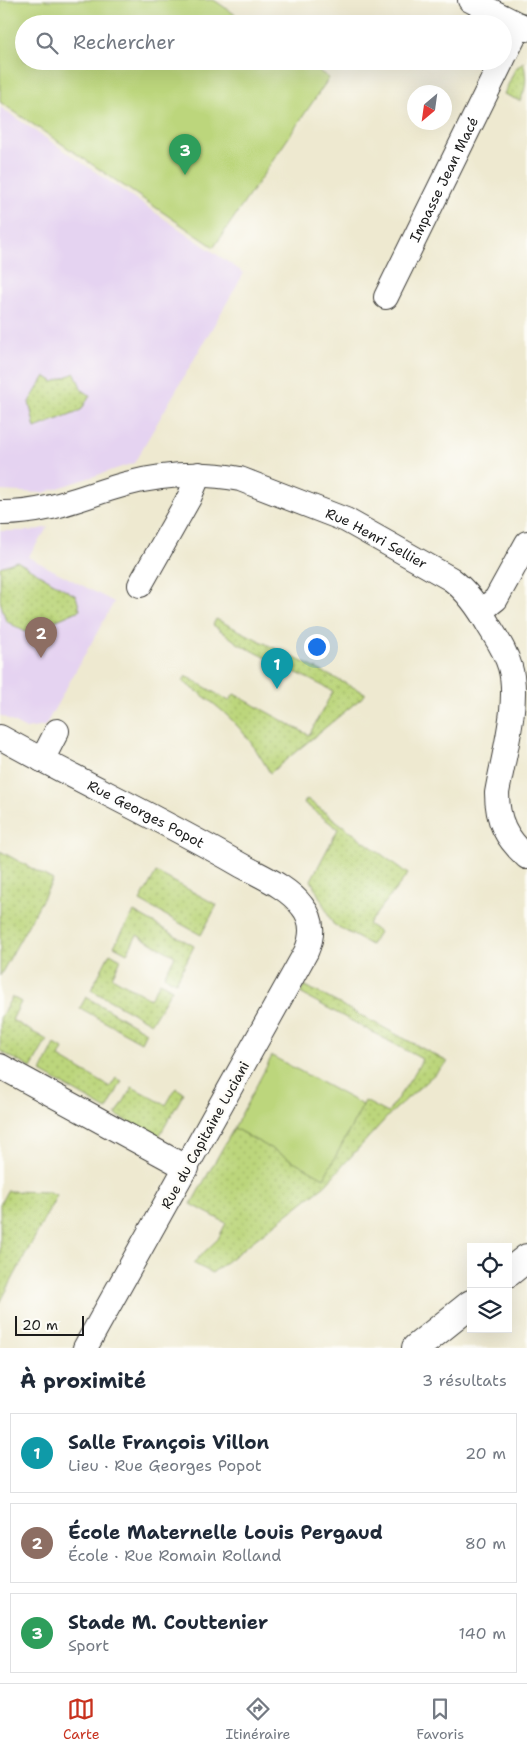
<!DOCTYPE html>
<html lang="fr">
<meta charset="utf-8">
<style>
:root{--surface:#fff;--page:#f2f2f3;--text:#1f2937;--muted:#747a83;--line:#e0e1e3;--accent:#c8321e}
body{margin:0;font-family:"Shantell Sans",sans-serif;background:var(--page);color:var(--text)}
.controls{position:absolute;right:15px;bottom:15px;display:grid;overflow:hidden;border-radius:0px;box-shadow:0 5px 20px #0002}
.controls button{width:45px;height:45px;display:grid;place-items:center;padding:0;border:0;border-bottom:1px solid var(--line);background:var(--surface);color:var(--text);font:25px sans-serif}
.compass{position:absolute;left:407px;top:85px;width:45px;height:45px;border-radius:50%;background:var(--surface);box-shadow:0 5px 20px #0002;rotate:209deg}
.scale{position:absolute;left:15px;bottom:12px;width:69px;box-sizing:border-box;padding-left:5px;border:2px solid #1c1c1c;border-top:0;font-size:14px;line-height:18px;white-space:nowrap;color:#1c1c1c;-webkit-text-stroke:4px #fdfcf7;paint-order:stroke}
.you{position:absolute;left:316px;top:646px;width:18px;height:18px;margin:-12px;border:4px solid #fff;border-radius:50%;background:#1a73e8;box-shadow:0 0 0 8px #1a73e833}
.badge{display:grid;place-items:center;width:32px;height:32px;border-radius:50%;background:var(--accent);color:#fff;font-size:16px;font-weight:700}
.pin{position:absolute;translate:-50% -41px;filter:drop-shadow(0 1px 2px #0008)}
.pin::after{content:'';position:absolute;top:26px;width:18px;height:15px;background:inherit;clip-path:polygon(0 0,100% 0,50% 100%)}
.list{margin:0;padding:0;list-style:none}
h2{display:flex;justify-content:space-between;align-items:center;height:65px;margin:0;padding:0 20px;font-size:21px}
h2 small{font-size:16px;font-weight:400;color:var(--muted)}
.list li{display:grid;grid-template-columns:32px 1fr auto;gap:15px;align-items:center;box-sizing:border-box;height:80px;margin:0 10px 10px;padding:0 10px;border:1px solid var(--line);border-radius:0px}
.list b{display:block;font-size:19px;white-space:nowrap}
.list p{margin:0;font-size:16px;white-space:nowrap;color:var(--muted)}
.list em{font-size:16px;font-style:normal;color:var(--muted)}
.icon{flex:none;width:28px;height:28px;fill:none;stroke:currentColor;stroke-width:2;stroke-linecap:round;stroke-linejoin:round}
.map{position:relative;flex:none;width:527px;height:1348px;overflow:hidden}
.search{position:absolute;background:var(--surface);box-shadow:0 5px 20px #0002;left:15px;right:15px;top:15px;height:55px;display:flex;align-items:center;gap:12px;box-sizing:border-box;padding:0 18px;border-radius:28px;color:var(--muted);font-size:19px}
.sheet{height:335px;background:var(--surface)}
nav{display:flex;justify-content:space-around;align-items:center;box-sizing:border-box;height:70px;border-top:1px solid var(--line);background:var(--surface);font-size:14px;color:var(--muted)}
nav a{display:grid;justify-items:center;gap:2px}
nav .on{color:var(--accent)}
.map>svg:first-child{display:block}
.built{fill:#e5d3f1}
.grass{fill:url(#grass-dots);stroke:#6c794c}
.pitch{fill:#bcd67b;stroke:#6c794c}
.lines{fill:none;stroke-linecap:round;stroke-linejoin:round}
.minor-casing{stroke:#3c3b37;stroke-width:26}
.major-casing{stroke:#3c3b37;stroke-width:30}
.minor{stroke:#fff;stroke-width:24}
.major{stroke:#fff;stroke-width:28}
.labels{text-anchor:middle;stroke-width:5;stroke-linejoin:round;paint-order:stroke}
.street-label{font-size:14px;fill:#1c1c1c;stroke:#fdfcf7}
</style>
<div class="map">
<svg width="527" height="1348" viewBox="0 0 527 1348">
<defs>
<pattern id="grass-dots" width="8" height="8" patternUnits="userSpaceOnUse" patternTransform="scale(1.25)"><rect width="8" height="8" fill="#bcd67b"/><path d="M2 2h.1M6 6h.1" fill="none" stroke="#a1b76a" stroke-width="1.8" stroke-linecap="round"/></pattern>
</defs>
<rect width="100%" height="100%" fill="#fdfcf7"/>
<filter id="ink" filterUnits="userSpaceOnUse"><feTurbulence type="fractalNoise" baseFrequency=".02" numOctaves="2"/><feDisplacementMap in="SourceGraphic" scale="10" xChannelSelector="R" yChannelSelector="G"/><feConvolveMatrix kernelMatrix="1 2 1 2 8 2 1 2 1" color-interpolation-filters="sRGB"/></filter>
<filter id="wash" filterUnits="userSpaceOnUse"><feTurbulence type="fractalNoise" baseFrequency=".0096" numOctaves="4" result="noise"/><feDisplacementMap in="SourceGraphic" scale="20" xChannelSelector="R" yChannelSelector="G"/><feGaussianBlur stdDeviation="1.12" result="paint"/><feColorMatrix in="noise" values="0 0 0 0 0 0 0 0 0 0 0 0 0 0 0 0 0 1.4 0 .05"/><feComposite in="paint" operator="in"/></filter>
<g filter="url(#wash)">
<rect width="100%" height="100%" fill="#eee9d0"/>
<g class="built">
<polygon points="0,107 244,273 134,463 43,493 0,491"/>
<polygon points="48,527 28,557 114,602 45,726 26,729 0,715 0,531 31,531"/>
</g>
<g class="grass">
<path d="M523,62c4,15 4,25 -3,39l-16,-7 11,-25z"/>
<polygon points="75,373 82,390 90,396 81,410 35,428 29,402 45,376 54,382"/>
<polygon points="17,561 76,596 80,610 27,633 6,621 0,601 0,567"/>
<path d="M216,619l149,74v2l-95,78c-25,-44 -44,-63 -87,-91l3,-6 43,25 5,-7 75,41 24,-44 -94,-47 -26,-19z"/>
<polygon points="307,799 408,874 368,924 379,932 371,945 333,924 311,880 338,829 304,803"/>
<polygon points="0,851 53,880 0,976"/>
<polygon points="156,872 217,905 201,935 140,901"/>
<polygon points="134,912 194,946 176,982 164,976 175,956 137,935 127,953 114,946"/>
<polygon points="110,953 121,959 112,977 150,999 160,982 172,989 151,1023 91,990"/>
<path d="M304,985l144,77 -59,53 -64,70 -113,88 -19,-10 25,-24 8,-16 -35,-19 43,-76 90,49 41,-76 23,12c11,-19 25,-34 34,-54l-122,-66z"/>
<polygon points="12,997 21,1002 12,1020 47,1040 31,1068 0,1051 0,1018"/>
<polygon points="86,997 146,1032 141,1042 80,1008"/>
<polygon points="55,1044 63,1049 59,1057 110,1087 116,1078 122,1081 107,1110 41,1072"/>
<polygon points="132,1087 166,1105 176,1088 184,1093 158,1138 116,1115"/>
<polygon points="7,1191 49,1192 57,1195 0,1303 0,1204"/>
</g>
<g class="pitch">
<polygon points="0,0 214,0 249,24 24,24 24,61 304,61 329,78 214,247 0,102"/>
<polygon points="272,1056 363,1105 324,1178 234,1128"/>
</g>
</g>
<g filter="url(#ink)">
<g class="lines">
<defs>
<g id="minor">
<polyline points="470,0 527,29"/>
<polyline points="503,59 520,25"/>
<path id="s1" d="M386,297l116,-236"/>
<path id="s2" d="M0,513c48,1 82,-17 126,-29 38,-10 76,-12 114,-5l106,41 105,59c16,12 28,29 38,47 8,13 17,26 21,41 10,33 -7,91 -13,126 0,28 9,45 30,64"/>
<polyline points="140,585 189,498 199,474"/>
<polyline points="481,611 496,599 527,543"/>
<path id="s3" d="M0,737c79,44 161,82 239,127 21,12 48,22 63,42 12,14 11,30 4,46l-221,396"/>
<polyline points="42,760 57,731"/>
<polyline points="0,1066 187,1168"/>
</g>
<g id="major">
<polyline points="508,1273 527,1258"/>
<polyline points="416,1348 471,1304"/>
</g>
</defs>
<use href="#minor" class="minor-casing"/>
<use href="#major" class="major-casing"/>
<use href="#minor" class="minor"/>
<use href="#major" class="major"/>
</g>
</g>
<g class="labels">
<g class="street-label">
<text dy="5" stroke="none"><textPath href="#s1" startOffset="131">Impasse Jean Macé</textPath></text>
<text dy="5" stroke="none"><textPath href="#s2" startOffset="394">Rue Henri Sellier</textPath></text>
<text dy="5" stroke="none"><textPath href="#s3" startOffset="165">Rue Georges Popot</textPath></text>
<text transform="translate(205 1135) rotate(-61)" y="5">Rue du Capitaine Luciani</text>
</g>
</g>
</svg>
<div class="controls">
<button><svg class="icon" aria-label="locate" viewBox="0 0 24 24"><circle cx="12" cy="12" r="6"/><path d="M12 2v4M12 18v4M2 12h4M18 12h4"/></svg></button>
<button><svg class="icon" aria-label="layers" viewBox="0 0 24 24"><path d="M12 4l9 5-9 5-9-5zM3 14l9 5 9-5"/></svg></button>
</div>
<svg class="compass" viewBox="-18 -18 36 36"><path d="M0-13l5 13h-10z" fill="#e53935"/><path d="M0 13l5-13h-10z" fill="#747a83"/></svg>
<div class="scale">20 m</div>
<div class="you"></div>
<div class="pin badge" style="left:277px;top:689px;background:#0f9aa8">1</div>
<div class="pin badge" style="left:41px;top:658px;background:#8d6e63">2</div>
<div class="pin badge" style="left:185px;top:175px;background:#2e9e5b">3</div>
<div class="search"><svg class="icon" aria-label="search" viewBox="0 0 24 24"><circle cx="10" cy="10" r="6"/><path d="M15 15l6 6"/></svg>Rechercher</div>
</div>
<section class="sheet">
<h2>À proximité<small>3 résultats</small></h2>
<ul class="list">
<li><span class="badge" style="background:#0f9aa8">1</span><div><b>Salle François Villon</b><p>Lieu · Rue Georges Popot</p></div><em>20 m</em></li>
<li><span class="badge" style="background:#8d6e63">2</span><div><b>École Maternelle Louis Pergaud</b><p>École · Rue Romain Rolland</p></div><em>80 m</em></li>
<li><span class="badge" style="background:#2e9e5b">3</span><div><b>Stade M. Couttenier</b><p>Sport</p></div><em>140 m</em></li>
</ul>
</section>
<nav>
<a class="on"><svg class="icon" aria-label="map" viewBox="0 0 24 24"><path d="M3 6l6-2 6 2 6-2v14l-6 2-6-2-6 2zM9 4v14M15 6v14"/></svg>Carte</a>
<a><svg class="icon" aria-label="directions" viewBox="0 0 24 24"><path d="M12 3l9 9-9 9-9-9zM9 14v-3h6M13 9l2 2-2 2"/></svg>Itinéraire</a>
<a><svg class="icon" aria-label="saved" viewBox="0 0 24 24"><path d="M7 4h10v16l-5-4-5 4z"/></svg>Favoris</a>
</nav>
